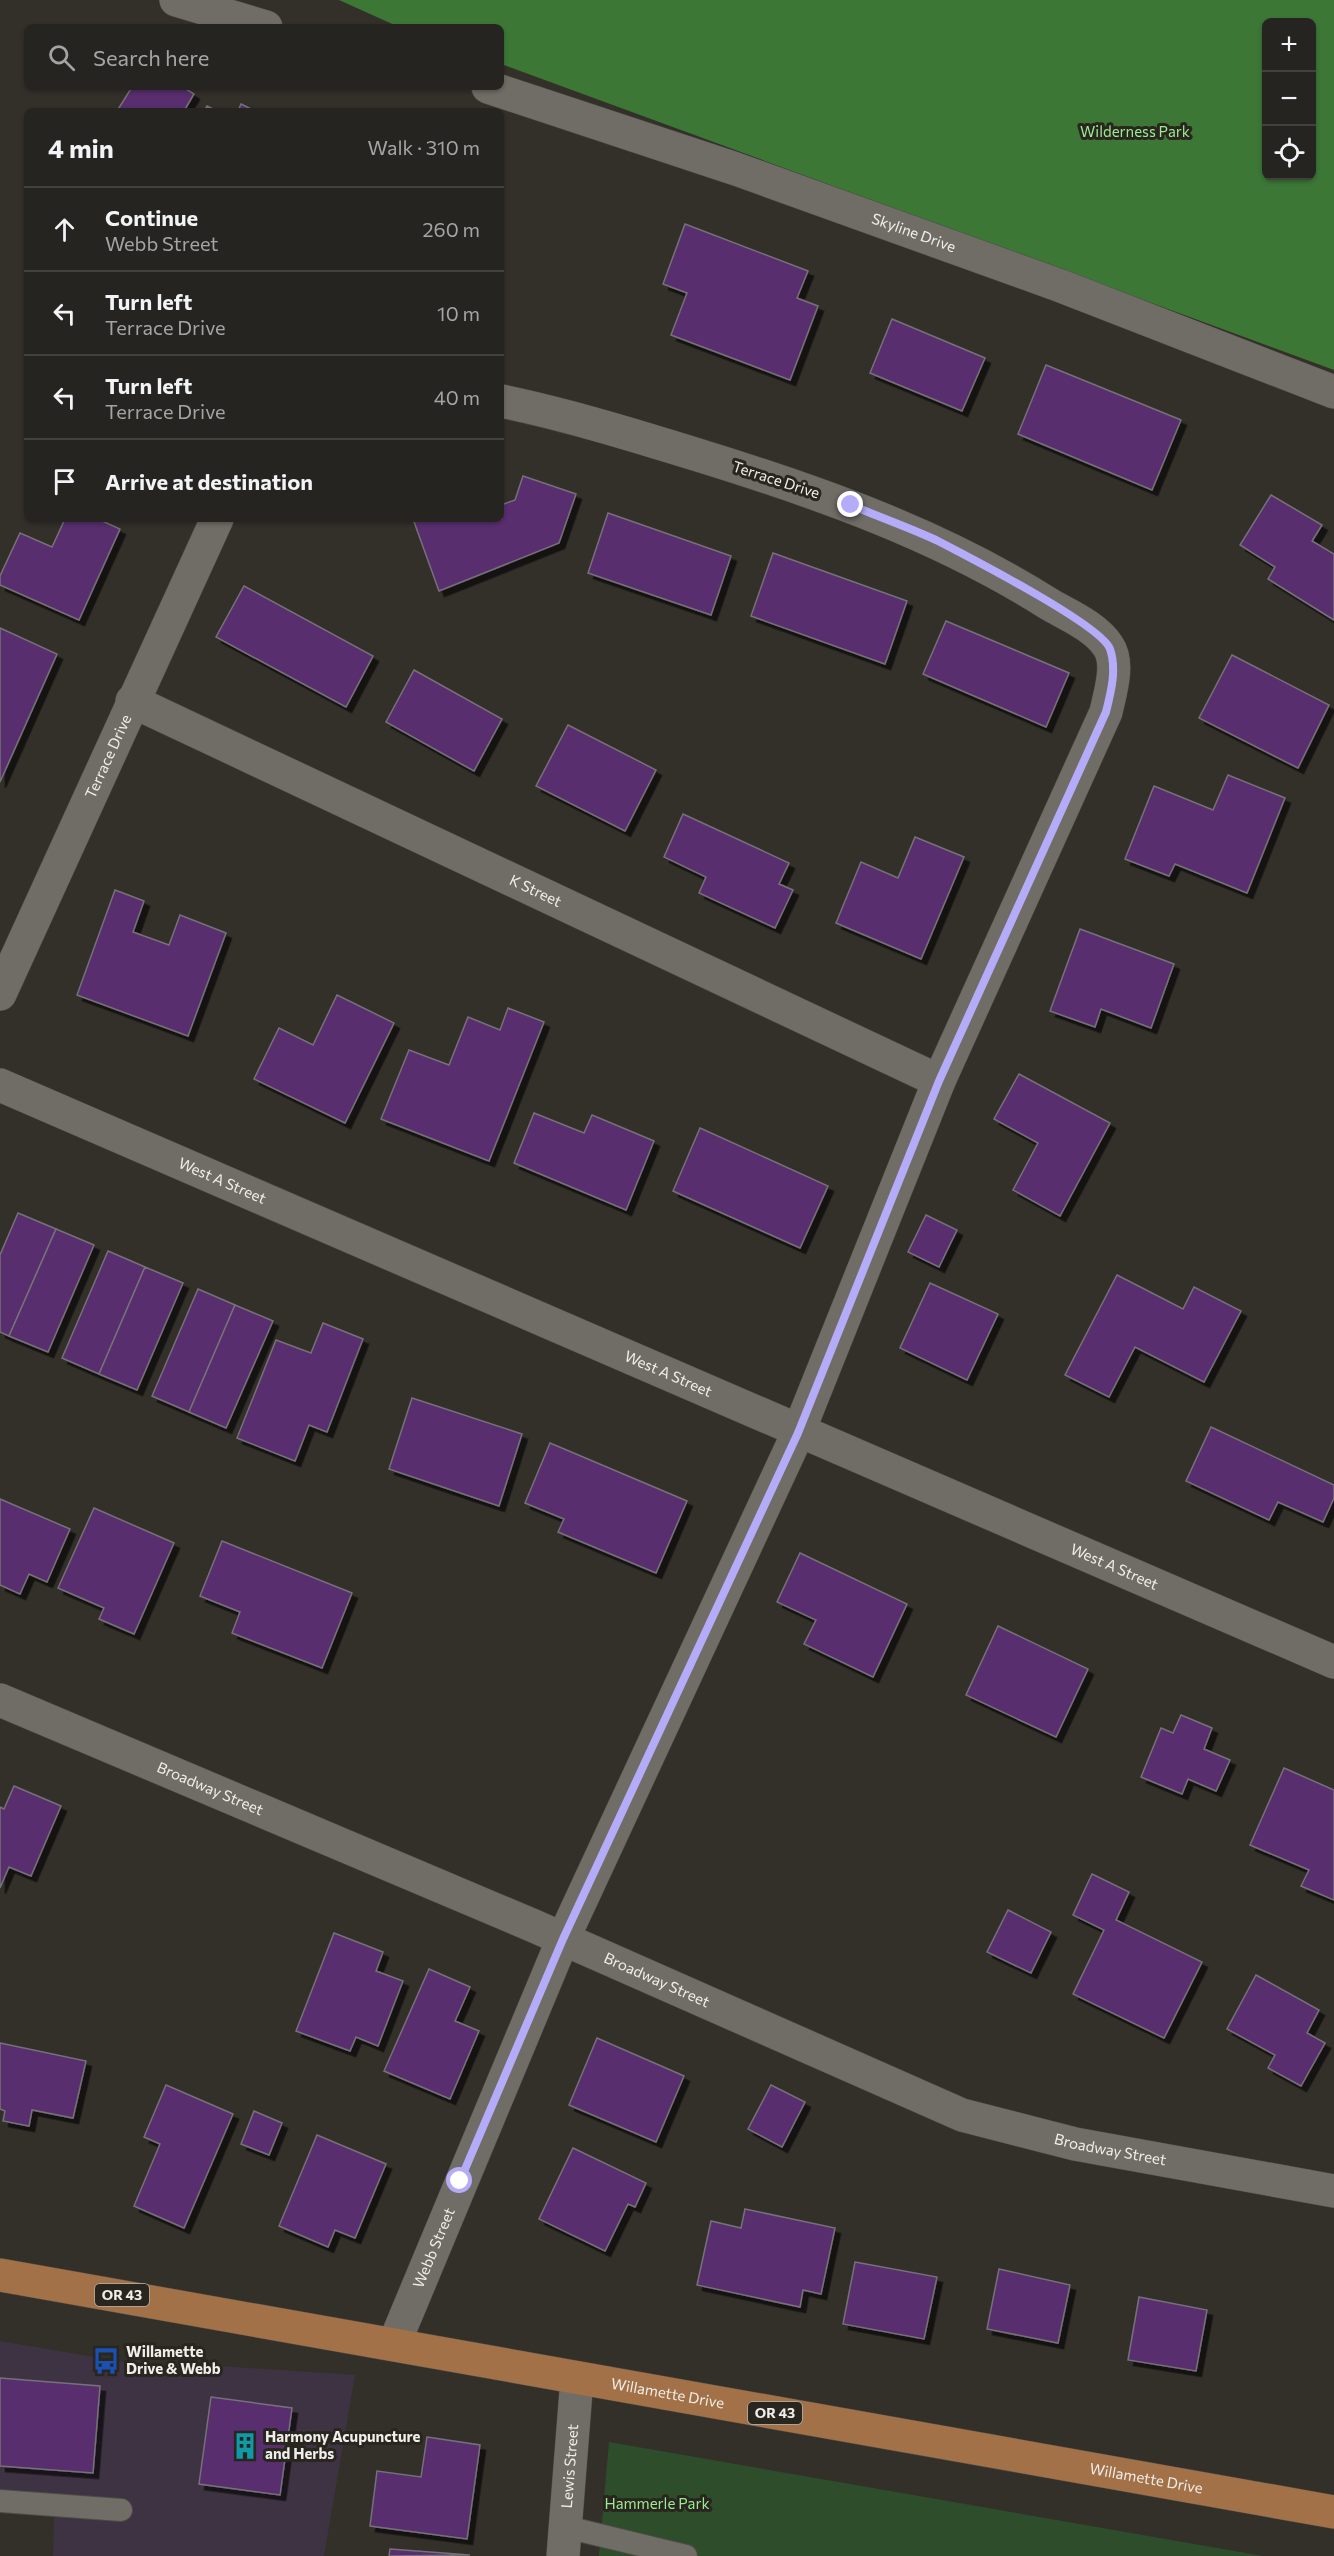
<!DOCTYPE html>
<meta charset="utf-8">
<style>
:root{--surface:#262420;--page:#32302d;--text:#f1f3f6;--muted:#a4a4a5;--line:#42413e}
body{margin:0;font-family:Commissioner,sans-serif;background:var(--page);color:var(--text)}
.controls{position:absolute;right:18px;top:18px;display:grid;overflow:hidden;border-radius:9px;box-shadow:0 2px 4px #0004}
.controls button{width:54px;height:54px;display:grid;place-items:center;padding:0;border:0;border-bottom:2px solid var(--line);background:var(--surface);color:var(--text);font:30px sans-serif}
.stop{position:absolute;width:18px;height:18px;margin:-14px;border:4px solid #b4acf9;border-radius:50%;background:#fff}
.stop.end{background:#b4acf9;border-color:#fff;box-shadow:0 2px 6px #0008}
.list{margin:0;padding:0;list-style:none}
h2{display:flex;justify-content:space-between;align-items:center;height:78px;margin:0;padding:0 24px;font-size:26px}
h2 small{font-size:20px;font-weight:400;color:var(--muted)}
.list li{display:grid;grid-template-columns:39px 1fr auto;gap:18px;align-items:center;box-sizing:border-box;height:84px;padding:0 24px;border-top:2px solid var(--line)}
.list b{display:block;font-size:22px;white-space:nowrap}
.list p{margin:0;font-size:20px;white-space:nowrap;color:var(--muted)}
.list em{font-size:20px;font-style:normal;color:var(--muted)}
.icon{flex:none;width:33px;height:33px;fill:none;stroke:currentColor;stroke-width:2;stroke-linecap:round;stroke-linejoin:round}
.map{position:relative;flex:none;width:1334px;height:2556px;overflow:hidden}
.search{position:absolute;background:var(--surface);box-shadow:0 2px 4px #0004;left:24px;top:24px;width:480px;height:66px;display:flex;align-items:center;gap:15px;box-sizing:border-box;padding:0 21px;border-radius:9px;color:var(--muted);font-size:22px}
.panel{position:absolute;background:var(--surface);box-shadow:0 2px 4px #0004;left:24px;top:108px;width:480px;height:414px;border-radius:9px}
.map>svg:first-child{display:block}
.commercial{fill:#3e3342}
.green{fill:#2e4e2b}
.forest{fill:#3c7736;fill-rule:evenodd}
.building{fill:#582d6e;stroke:#757178;stroke-width:1.5;filter:url(#shadow)}
.lines{fill:none;stroke-linecap:round;stroke-linejoin:round}
.service-casing{stroke:#4e4b47;stroke-width:24}
.minor-casing{stroke:#4e4b47;stroke-width:34}
.tertiary-casing{stroke:#4e4b47;stroke-width:34}
.primary-casing{stroke:#4e4b47;stroke-width:34}
.service{stroke:#706d66;stroke-width:22}
.minor{stroke:#706d66;stroke-width:33}
.tertiary{stroke:#706d66;stroke-width:33}
.primary{stroke:#a27147;stroke-width:33}
.route{stroke:#b4acf9;stroke-width:8}
.labels{text-anchor:middle;stroke-width:6;stroke-linejoin:round;paint-order:stroke}
.shield{fill:#292620;stroke:#b4b2ad;stroke-width:1.5}
.shield-label{font-size:14px;font-weight:bold;fill:#f0eeea}
.park-label{font-size:15px;fill:#9beb91;stroke:#292620}
.street-label{font-size:15px;fill:#f0eeea;stroke:#292620}
.poi-label{font-size:15px;font-weight:bold;fill:#f0eeea;stroke:#292620;text-anchor:start}
</style>
<div class="map">
<svg width="1334" height="2556" viewBox="0 0 1334 2556">
<defs>
<filter id="shadow"><feDropShadow dx="5.5" dy="5.5" stdDeviation="0" flood-color="#0009"/></filter>
</defs>
<rect width="100%" height="100%" fill="#33302a"/>
<polygon class="commercial" points="0,2341 200,2375 218,2366 355,2375 324,2556 53,2556 54,2516 0,2512"/>
<polygon class="green" points="609,2442 1263,2556 599,2556"/>
<path class="forest" d="M339,0h995v370l-833,-306v-37h-102zM1266,22h46v154h-46z"/>
<g class="building">
<polygon points="132,87 183,87 194,94 184,111 117,111"/>
<polygon points="241,104 255,111 238,111"/>
<polygon points="207,106 217,111 204,111"/>
<polygon points="685,224 808,271 797,298 818,306 790,380 671,335 687,293 663,284"/>
<polygon points="892,319 985,358 962,411 870,373"/>
<polygon points="1046,365 1181,420 1152,490 1018,434"/>
<polygon points="523,476 576,494 559,543 439,591 413,519 501,519 501,505 515,500"/>
<polygon points="1271,495 1322,525 1312,541 1334,554 1334,620 1268,579 1275,567 1240,545"/>
<polygon points="608,513 731,556 711,615 588,573"/>
<polygon points="65,519 98,519 120,529 79,620 0,585 0,576 20,533 52,547"/>
<polygon points="773,553 907,601 885,664 751,616"/>
<polygon points="244,586 373,656 346,707 216,637"/>
<polygon points="946,621 1069,673 1046,727 923,674"/>
<polygon points="0,628 57,654 0,782"/>
<polygon points="1232,655 1329,705 1298,768 1199,718"/>
<polygon points="414,670 502,719 474,771 386,722"/>
<polygon points="568,725 656,770 625,831 536,786"/>
<polygon points="1228,775 1285,798 1247,893 1175,864 1169,876 1125,859 1154,786 1213,810"/>
<polygon points="683,814 789,863 779,884 793,890 775,928 699,893 706,877 664,857"/>
<polygon points="915,837 964,857 921,959 836,923 861,862 898,878"/>
<polygon points="115,890 144,901 133,932 169,945 180,915 226,933 188,1036 77,995"/>
<polygon points="1080,929 1174,964 1151,1028 1101,1009 1095,1027 1050,1011"/>
<polygon points="337,995 394,1023 345,1123 254,1079 279,1028 313,1045"/>
<polygon points="508,1008 544,1022 489,1161 381,1119 409,1050 449,1065 468,1017 500,1030"/>
<polygon points="1019,1074 1110,1123 1060,1216 1013,1190 1038,1143 994,1119"/>
<polygon points="534,1113 584,1133 592,1115 654,1141 626,1210 514,1163"/>
<polygon points="700,1128 828,1186 800,1248 673,1191"/>
<polygon points="18,1213 56,1229 9,1336 0,1332 0,1255"/>
<polygon points="926,1215 957,1230 939,1267 908,1252"/>
<polygon points="56,1229 94,1245 48,1352 9,1336"/>
<polygon points="108,1251 145,1267 99,1374 62,1358"/>
<polygon points="145,1267 183,1283 137,1390 99,1374"/>
<polygon points="1117,1275 1183,1309 1194,1287 1241,1311 1204,1382 1135,1347 1109,1397 1065,1375"/>
<polygon points="930,1283 998,1314 967,1380 900,1348"/>
<polygon points="198,1289 235,1305 189,1412 152,1396"/>
<polygon points="235,1305 273,1321 226,1428 189,1412"/>
<polygon points="323,1323 363,1339 327,1432 309,1425 295,1461 237,1438 276,1340 311,1353"/>
<polygon points="412,1398 522,1434 499,1506 389,1469"/>
<polygon points="1211,1427 1334,1485 1334,1498 1323,1522 1278,1502 1269,1520 1186,1481"/>
<polygon points="550,1443 687,1501 656,1573 558,1532 564,1519 525,1503"/>
<polygon points="0,1499 70,1529 47,1582 29,1574 20,1594 0,1585"/>
<polygon points="94,1508 174,1543 134,1634 99,1619 104,1608 58,1588"/>
<polygon points="222,1541 352,1593 322,1668 232,1633 240,1612 200,1596"/>
<polygon points="800,1553 907,1604 873,1677 804,1644 816,1620 777,1602"/>
<polygon points="998,1626 1088,1669 1056,1737 966,1695"/>
<polygon points="1181,1715 1212,1728 1204,1749 1230,1760 1216,1791 1188,1779 1182,1794 1141,1777 1161,1728 1173,1733"/>
<polygon points="1284,1768 1334,1790 1334,1900 1301,1886 1309,1870 1250,1845"/>
<polygon points="14,1786 61,1806 31,1876 9,1867 0,1888 0,1807 4,1809"/>
<polygon points="1092,1874 1129,1892 1116,1920 1202,1962 1164,2038 1073,1994 1104,1930 1073,1915"/>
<polygon points="1008,1910 1051,1932 1031,1973 987,1952"/>
<polygon points="334,1933 383,1952 376,1971 403,1981 378,2046 356,2037 350,2051 296,2031"/>
<polygon points="429,1969 470,1987 455,2021 479,2031 450,2099 384,2071"/>
<polygon points="1256,1975 1319,2010 1307,2033 1325,2043 1301,2086 1268,2068 1275,2055 1227,2029"/>
<polygon points="597,2038 684,2076 656,2142 569,2105"/>
<polygon points="0,2043 86,2061 73,2118 32,2110 29,2126 3,2121 5,2111 0,2109"/>
<polygon points="166,2085 233,2114 184,2228 134,2206 160,2144 144,2137"/>
<polygon points="771,2085 805,2102 782,2147 748,2129"/>
<polygon points="254,2111 282,2123 269,2155 241,2144"/>
<polygon points="317,2135 386,2164 355,2238 335,2230 328,2247 279,2226"/>
<polygon points="573,2148 646,2183 635,2207 628,2204 605,2251 539,2219"/>
<polygon points="745,2209 835,2228 821,2294 803,2290 800,2307 697,2285 711,2221 741,2228"/>
<polygon points="855,2262 937,2277 924,2339 843,2324"/>
<polygon points="999,2269 1070,2285 1058,2343 987,2329"/>
<polygon points="1139,2297 1207,2310 1196,2371 1128,2360"/>
<polygon points="0,2378 100,2386 93,2473 0,2466"/>
<polygon points="211,2397 292,2408 280,2495 199,2484"/>
<polygon points="427,2437 480,2445 467,2539 370,2526 377,2471 421,2477"/>
<polygon points="390,2549 470,2555 389,2556"/>
</g>
<g class="lines">
<defs>
<g id="service">
<polyline points="0,2501 121,2510"/>
<polyline points="566,2527 686,2556"/>
</g>
<g id="minor">
<path id="s1" d="M132,701l807,380"/>
<path id="s2" d="M0,994l217,-475"/>
<path id="s3" d="M0,1700l534,226 428,189 113,29 259,47"/>
<path id="s4" d="M394,2344l169,-405 235,-506 141,-352 167,-369c4,-19 14,-49 2,-66 -12,-19 -40,-31 -59,-42 -109,-69 -228,-111 -351,-149 -65,-20 -130,-40 -197,-54"/>
<path id="s5" d="M563,2556l14,-178"/>
</g>
<g id="tertiary">
<polyline points="176,0 266,27"/>
<path id="s6" d="M488,87l248,82 325,117 273,106"/>
<path id="s7" d="M0,1085l1334,577"/>
</g>
<g id="primary">
<path id="s8" d="M0,2275l1334,237"/>
</g>
</defs>
<use href="#service" class="service-casing"/>
<use href="#minor" class="minor-casing"/>
<use href="#tertiary" class="tertiary-casing"/>
<use href="#primary" class="primary-casing"/>
<use href="#service" class="service"/>
<use href="#minor" class="minor"/>
<use href="#tertiary" class="tertiary"/>
<use href="#primary" class="primary"/>
</g>
<g class="lines">
<path class="route" d="M460,2181l103,-242 235,-506 141,-352 167,-369c5,-20 11,-43 4,-63 -9,-24 -145,-94 -174,-109 -28,-13 -57,-23 -85,-35"/>
</g>
<defs>
<symbol id="bus-bare" viewBox="-9 -9 18 18"><path d="M-5-6H5V4H4V6H2V4H-2V6H-4V4H-5ZM-3.5-4V0h7V-4ZM-3.5 1.2v1.5H-2V1.2ZM2 1.2v1.5H3.5V1.2Z" fill="#1a4fb4" stroke="#292620" stroke-width="2.5" paint-order="stroke"/></symbol>
<symbol id="building-bare" viewBox="-9 -9 18 18"><path d="M-4-6H4V6H1V3H-1V6H-4ZM-2.5-4.3h1.7v1.8h-1.7ZM.8-4.3h1.7v1.8H.8ZM-2.5-1h1.7V.8h-1.7ZM.8-1h1.7V.8H.8Z" fill="#0f9aa8" stroke="#292620" stroke-width="2.5" paint-order="stroke"/></symbol>
</defs>
<g fill-rule="evenodd">
<use href="#bus-bare" x="87" y="2342" width="38" height="38"/>
<use href="#building-bare" x="226" y="2427" width="38" height="38"/>
</g>
<g class="labels">
<g class="shield">
<rect x="95" y="2284" width="54" height="22" rx="4.5"/>
<rect x="748" y="2402" width="54" height="22" rx="4.5"/>
</g>
<g class="shield-label">
<text x="122" y="2300">OR 43</text>
<text x="775" y="2418">OR 43</text>
</g>
<g class="park-label">
<text x="1135" y="137">Wilderness Park</text>
<text x="657" y="2509">Hammerle Park</text>
</g>
<g class="street-label">
<text dy="5" stroke="none"><textPath href="#s6" startOffset="450">Skyline Drive</textPath></text>
<text transform="translate(776 480) rotate(18)" y="5">Terrace Drive</text>
<text dy="5" stroke="none"><textPath href="#s2" startOffset="261">Terrace Drive</textPath></text>
<text dy="5" stroke="none"><textPath href="#s1" startOffset="446">K Street</textPath></text>
<text dy="5" stroke="none"><textPath href="#s7" startOffset="242">West A Street</textPath></text>
<text dy="5" stroke="none"><textPath href="#s7" startOffset="728">West A Street</textPath></text>
<text dy="5" stroke="none"><textPath href="#s7" startOffset="1214">West A Street</textPath></text>
<text dy="5" stroke="none"><textPath href="#s3" startOffset="228">Broadway Street</textPath></text>
<text dy="5" stroke="none"><textPath href="#s3" startOffset="714">Broadway Street</textPath></text>
<text dy="5" stroke="none"><textPath href="#s3" startOffset="1200">Broadway Street</textPath></text>
<text dy="5" stroke="none"><textPath href="#s4" startOffset="104">Webb Street</textPath></text>
<text dy="5" stroke="none"><textPath href="#s8" startOffset="678">Willamette Drive</textPath></text>
<text dy="5" stroke="none"><textPath href="#s5" startOffset="90">Lewis Street</textPath></text>
<text dy="5" stroke="none"><textPath href="#s8" startOffset="1164">Willamette Drive</textPath></text>
</g>
<g class="poi-label">
<text x="126" y="2357">Willamette<tspan x="126" dy="17">Drive &amp; Webb</tspan></text>
<text x="265" y="2442">Harmony Acupuncture<tspan x="265" dy="17">and Herbs</tspan></text>
</g>
</g>
</svg>
<div class="controls">
<button>+</button>
<button>−</button>
<button><svg class="icon" aria-label="locate" viewBox="0 0 24 24"><circle cx="12" cy="12" r="6"/><path d="M12 2v4M12 18v4M2 12h4M18 12h4"/></svg></button>
</div>
<div class="stop" style="left:460px;top:2181px"></div>
<div class="stop end" style="left:851px;top:505px"></div>
<div class="search"><svg class="icon" aria-label="search" viewBox="0 0 24 24"><circle cx="10" cy="10" r="6"/><path d="M15 15l6 6"/></svg>Search here</div>
<section class="panel">
<h2>4 min<small>Walk · 310 m</small></h2>
<ul class="list">
<li><svg class="icon" aria-label="ahead" viewBox="0 0 24 24"><path d="M12 20V5M6 11l6-6 6 6"/></svg><div><b>Continue</b><p>Webb Street</p></div><em>260 m</em></li>
<li><svg class="icon" aria-label="left" viewBox="0 0 24 24"><path d="M17 20v-9H6M10 6l-5 5 5 5"/></svg><div><b>Turn left</b><p>Terrace Drive</p></div><em>10 m</em></li>
<li><svg class="icon" aria-label="left" viewBox="0 0 24 24"><path d="M17 20v-9H6M10 6l-5 5 5 5"/></svg><div><b>Turn left</b><p>Terrace Drive</p></div><em>40 m</em></li>
<li><svg class="icon" aria-label="arrive" viewBox="0 0 24 24"><path d="M6 21V4h12l-3 4 3 4H6"/></svg><div><b>Arrive at destination</b></div></li>
</ul>
</section>
</div>
